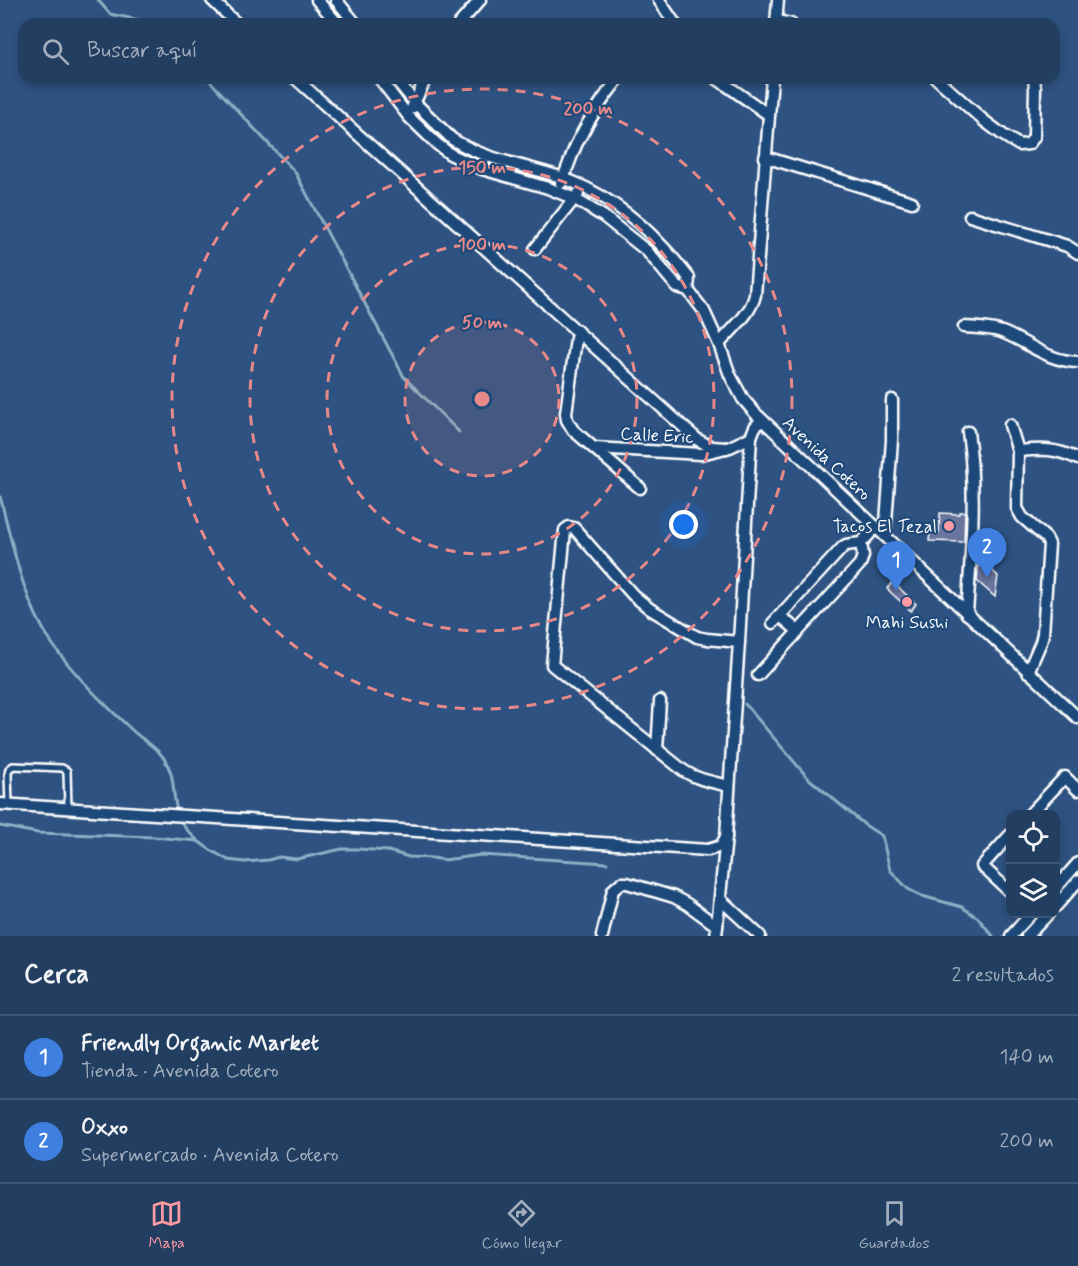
<!DOCTYPE html>
<html lang="es">
<meta charset="utf-8">
<style>
:root{--surface:#223e61;--page:#2e496a;--text:#f1f3f6;--muted:#a2aebd;--line:#3f5776;--accent:#ff9aa2}
body{margin:0;font-family:Mynerve,sans-serif;background:var(--page);color:var(--text)}
.controls{position:absolute;right:18px;bottom:18px;display:grid;overflow:hidden;border-radius:12px;box-shadow:0 3px 9px #0003}
.controls button{width:54px;height:54px;display:grid;place-items:center;padding:0;border:0;border-bottom:2px solid var(--line);background:var(--surface);color:var(--text);font:30px sans-serif}
.you{position:absolute;left:684px;top:525px;width:21px;height:21px;margin:-15px;border:4px solid #fff;border-radius:50%;background:#1a73e8;box-shadow:0 0 0 9px #1a73e833}
.badge{display:grid;place-items:center;width:39px;height:39px;border-radius:50%;background:var(--accent);color:#fff;font-size:20px;font-weight:700}
.pin{position:absolute;translate:-50% -50px;filter:drop-shadow(0 2px 3px #0008)}
.pin::after{content:'';position:absolute;top:32px;width:21px;height:18px;background:inherit;clip-path:polygon(0 0,100% 0,50% 100%)}
.list{margin:0;padding:0;list-style:none}
h2{display:flex;justify-content:space-between;align-items:center;height:78px;margin:0;padding:0 24px;font-size:26px}
h2 small{font-size:20px;font-weight:400;color:var(--muted)}
.list li{display:grid;grid-template-columns:39px 1fr auto;gap:18px;align-items:center;box-sizing:border-box;height:84px;padding:0 24px;border-top:2px solid var(--line)}
.list b{display:block;font-size:22px;white-space:nowrap}
.list p{margin:0;font-size:20px;white-space:nowrap;color:var(--muted)}
.list em{font-size:20px;font-style:normal;color:var(--muted)}
.icon{flex:none;width:33px;height:33px;fill:none;stroke:currentColor;stroke-width:2;stroke-linecap:round;stroke-linejoin:round}
.map{position:relative;flex:none;width:1078px;height:936px;overflow:hidden}
.search{position:absolute;background:var(--surface);box-shadow:0 3px 9px #0003;left:18px;right:18px;top:18px;height:66px;display:flex;align-items:center;gap:15px;box-sizing:border-box;padding:0 21px;border-radius:18px;color:var(--muted);font-size:22px}
.sheet{height:246px;background:var(--surface)}
nav{display:flex;justify-content:space-around;align-items:center;box-sizing:border-box;height:84px;border-top:2px solid var(--line);background:var(--surface);font-size:16px;color:var(--muted)}
nav a{display:grid;justify-items:center;gap:3px}
nav .on{color:var(--accent)}
.map>svg:first-child{display:block}
.lines{fill:none;stroke-linecap:round;stroke-linejoin:round}
.stream{stroke:#8eafc5;stroke-width:3}
.building{fill:#6b749e;stroke:#fff;stroke-width:1.5}
.service-casing{stroke:#fff;stroke-width:10}
.minor-casing{stroke:#fff;stroke-width:15}
.service{stroke:#1f4a7a;stroke-width:5}
.minor{stroke:#1f4a7a;stroke-width:10}
.ring{fill:none;stroke:#e88989;stroke-width:3;stroke-dasharray:10 8}
.poi-dot{fill:#ff9aa2;stroke:#1f4a7a;stroke-width:2}
.labels{text-anchor:middle;stroke-width:4.5;stroke-linejoin:round;paint-order:stroke}
.street-label{font-size:18px;fill:#fff;stroke:#1f4a7a}
.poi-label{font-size:18px;fill:#fff;stroke:#1f4a7a;text-anchor:end}
.centre{fill:#e88989;stroke:#1f4a7a;stroke-width:3}
.ring-label{font-size:18px;text-anchor:middle;font-weight:bold;fill:#e88989;stroke:#1f4a7a;stroke-width:4.5;stroke-linejoin:round;paint-order:stroke}
</style>
<div class="map">
<svg width="1078" height="936" viewBox="0 0 1078 936">
<rect width="100%" height="100%" fill="#2e5281"/>
<filter id="ink" filterUnits="userSpaceOnUse"><feTurbulence type="fractalNoise" baseFrequency=".0167" numOctaves="2"/><feDisplacementMap in="SourceGraphic" scale="12" xChannelSelector="R" yChannelSelector="G"/><feConvolveMatrix kernelMatrix="1 2 1 2 8 2 1 2 1" color-interpolation-filters="sRGB"/></filter>
<g filter="url(#ink)">
<g class="lines">
<g class="stream">
<polyline points="98,0 110,14 160,24"/>
<polyline points="207,78 295,172 404,377 459,432"/>
<path d="M0,496c13,50 22,102 51,146 23,33 52,61 81,88 9,9 23,16 31,27 14,20 8,36 15,57"/>
<polyline points="745,704 808,778 865,825 882,836 890,870 908,889 922,896 962,907 978,918 993,936"/>
<polyline points="180,820 186,829 198,841 209,849 228,860 245,862 268,860 279,857 297,859 342,849 358,849 388,851 409,857 433,858 444,860 481,855 607,863"/>
<polyline points="0,826 38,833 154,837 198,841"/>
</g>
</g>
<g class="building">
<polygon points="959,512 965,512 964,542 929,541 930,532 939,533 940,513 959,514"/>
<polygon points="979,558 998,576 995,597 977,581"/>
<polygon points="893,582 916,604 911,611 887,589"/>
</g>
<g class="lines">
<defs>
<polyline id="service" points="9,805 8,774 9,769 13,766 62,768 67,771 68,808"/>
<g id="minor">
<polyline points="212,0 237,24"/>
<polyline points="317,0 338,24"/>
<polyline points="336,0 356,24"/>
<polyline points="659,0 675,24"/>
<polyline points="777,21 791,24"/>
<polyline points="459,24 480,0"/>
<polyline points="776,24 778,0"/>
<polyline points="295,78 698,440 712,447 726,448"/>
<polyline points="379,78 409,117 437,144 450,154 482,169 548,188 575,199 603,216 647,251 677,287 688,290 704,311 719,344 730,375 743,399 755,413 1078,718"/>
<path d="M395,78l20,25 37,36c33,21 72,26 108,38 38,13 75,39 102,69 10,10 18,21 27,32l-1,12"/>
<polyline points="716,78 769,115"/>
<polyline points="936,78 983,120 1003,135 1019,145 1029,144 1034,137 1035,88 1034,78"/>
<polyline points="412,108 426,78"/>
<polyline points="765,157 912,202"/>
<path d="M561,183c6,-13 10,-27 16,-40 12,-24 26,-45 42,-65"/>
<polyline points="970,216 1067,246 1078,253"/>
<polyline points="535,249 578,194"/>
<path d="M964,327c13,1 27,1 38,5 28,11 45,29 76,30"/>
<polyline points="577,331 566,413 567,420 573,430 640,488"/>
<path d="M719,344c13,-15 32,-30 36,-49l17,-217"/>
<polyline points="1010,425 1018,451 1017,508 1022,517 1046,538 1049,544 1043,634 1041,642 1028,672"/>
<polyline points="594,448 701,454 730,447 751,437"/>
<path d="M1018,451c25,-2 37,-3 60,8"/>
<polyline points="885,536 892,440 892,400"/>
<path d="M967,614c4,-61 10,-121 1,-182"/>
<polyline points="780,616 798,631"/>
<polyline points="773,623 843,547 846,545 861,543 876,527"/>
<polyline points="758,675 860,564 863,556 861,543"/>
<polyline points="657,750 660,701"/>
<path d="M729,786c-16,-4 -31,-6 -45,-15l-132,-106 13,-135 4,-3 5,1 59,67 17,14 47,28 10,2 32,3"/>
<polyline points="0,804 708,850 721,846 726,837"/>
<polyline points="1030,814 1065,777 1078,790"/>
<polyline points="1010,835 982,866 1010,892"/>
<polyline points="1056,888 1078,863"/>
<polyline points="720,899 760,936"/>
<polyline points="1056,906 1078,881"/>
<polyline points="602,936 613,890 621,883 627,883 674,897 687,904 717,926"/>
<polyline points="716,936 726,837 739,642 751,437 755,427 762,420"/>
<polyline points="1011,936 1031,914"/>
<polyline points="1027,936 1048,914"/>
</g>
</defs>
<use href="#service" class="service-casing"/>
<use href="#minor" class="minor-casing"/>
<use href="#service" class="service"/>
<use href="#minor" class="minor"/>
</g>
</g>
<circle cx="482" cy="399" r="77" fill="#e88989" fill-opacity=".12"/>
<g class="ring">
<circle cx="482" cy="399" r="77"/>
<circle cx="482" cy="399" r="155"/>
<circle cx="482" cy="399" r="232"/>
<circle cx="482" cy="399" r="310"/>
</g>
<g class="poi-dot">
<circle cx="949" cy="526" r="6"/>
<circle cx="907" cy="602" r="6"/>
</g>
<g class="labels">
<g class="street-label">
<text transform="translate(657 435) rotate(3)" y="6">Calle Eric</text>
<text transform="translate(827 458) rotate(43)" y="6">Avenida Cotero</text>
</g>
<g class="poi-label">
<text x="937" y="532">Tacos El Tezal</text>
<text x="907" y="628" text-anchor="middle">Mahi Sushi</text>
</g>
</g>
<circle cx="482" cy="399" r="9" class="centre"/>
<g class="ring-label">
<text x="588" y="114">200 m</text>
<text x="482" y="173">150 m</text>
<text x="482" y="250">100 m</text>
<text x="482" y="328">50 m</text>
</g>
</svg>
<div class="controls">
<button><svg class="icon" aria-label="locate" viewBox="0 0 24 24"><circle cx="12" cy="12" r="6"/><path d="M12 2v4M12 18v4M2 12h4M18 12h4"/></svg></button>
<button><svg class="icon" aria-label="layers" viewBox="0 0 24 24"><path d="M12 4l9 5-9 5-9-5zM3 14l9 5 9-5"/></svg></button>
</div>
<div class="you"></div>
<div class="pin badge" style="left:896px;top:591px;background:#3f7fe0">1</div>
<div class="pin badge" style="left:987px;top:578px;background:#3f7fe0">2</div>
<div class="search"><svg class="icon" aria-label="search" viewBox="0 0 24 24"><circle cx="10" cy="10" r="6"/><path d="M15 15l6 6"/></svg>Buscar aquí</div>
</div>
<section class="sheet">
<h2>Cerca<small>2 resultados</small></h2>
<ul class="list">
<li><span class="badge" style="background:#3f7fe0">1</span><div><b>Friendly Organic Market</b><p>Tienda · Avenida Cotero</p></div><em>140 m</em></li>
<li><span class="badge" style="background:#3f7fe0">2</span><div><b>Oxxo</b><p>Supermercado · Avenida Cotero</p></div><em>200 m</em></li>
</ul>
</section>
<nav>
<a class="on"><svg class="icon" aria-label="map" viewBox="0 0 24 24"><path d="M3 6l6-2 6 2 6-2v14l-6 2-6-2-6 2zM9 4v14M15 6v14"/></svg>Mapa</a>
<a><svg class="icon" aria-label="directions" viewBox="0 0 24 24"><path d="M12 3l9 9-9 9-9-9zM9 14v-3h6M13 9l2 2-2 2"/></svg>Cómo llegar</a>
<a><svg class="icon" aria-label="saved" viewBox="0 0 24 24"><path d="M7 4h10v16l-5-4-5 4z"/></svg>Guardados</a>
</nav>
